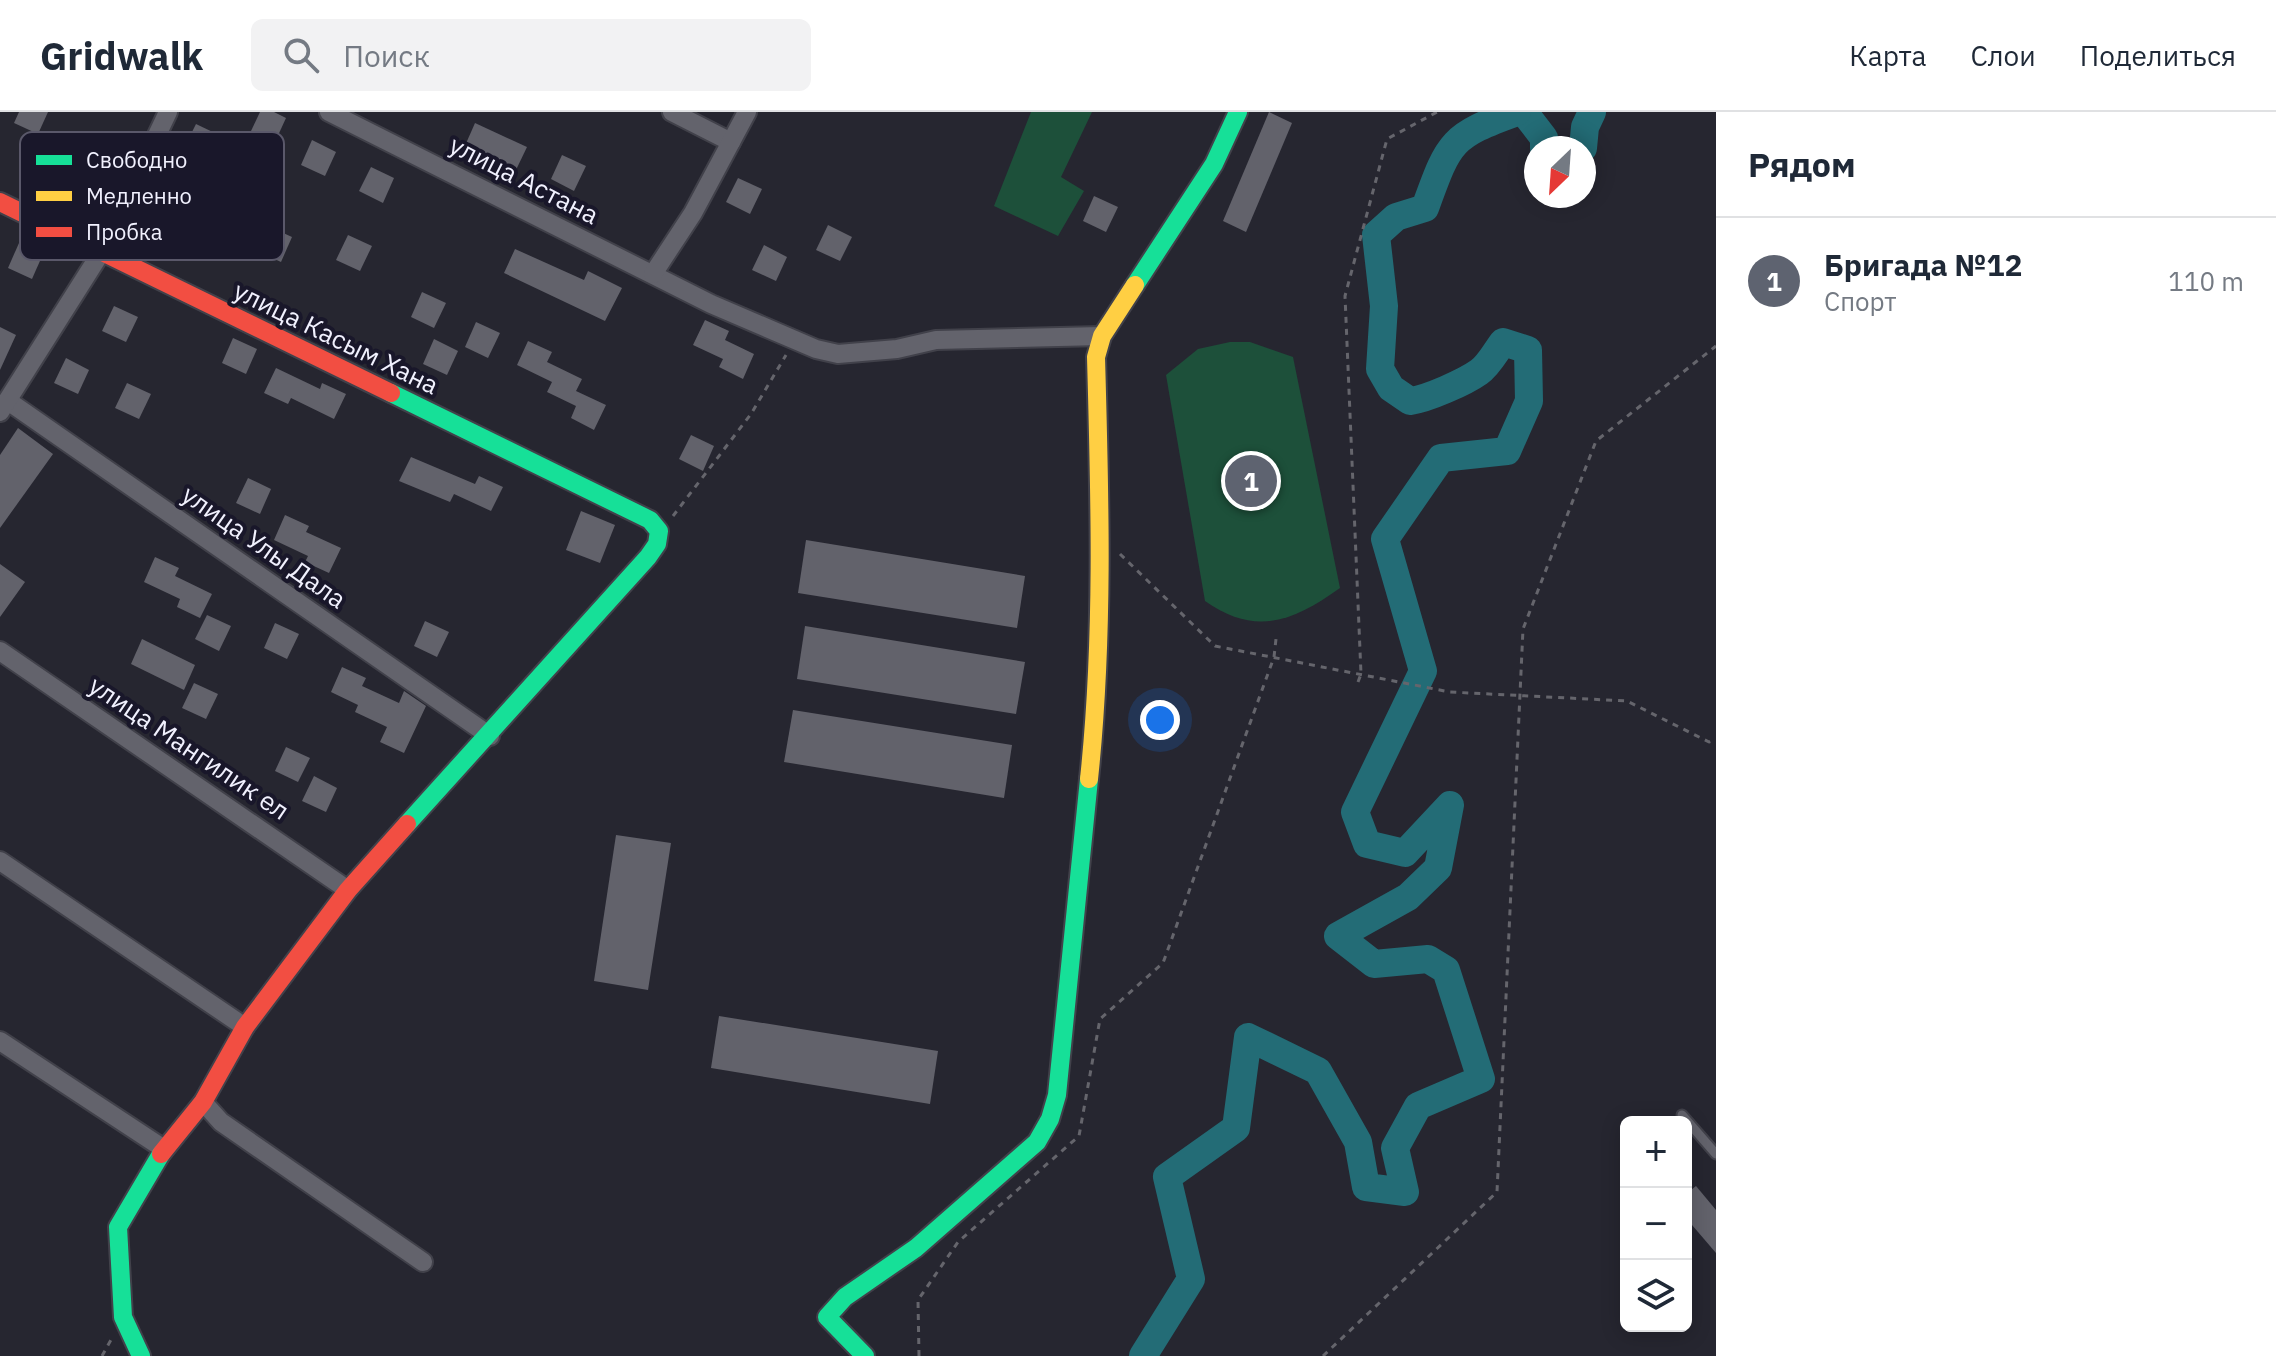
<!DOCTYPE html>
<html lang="ru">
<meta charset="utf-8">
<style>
:root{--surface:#fff;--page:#f2f2f3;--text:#1f2937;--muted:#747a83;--line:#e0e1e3;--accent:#5e6370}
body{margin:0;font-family:"IBM Plex Sans",sans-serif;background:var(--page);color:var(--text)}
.controls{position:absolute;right:24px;bottom:24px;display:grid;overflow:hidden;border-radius:12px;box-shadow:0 4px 20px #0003}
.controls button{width:72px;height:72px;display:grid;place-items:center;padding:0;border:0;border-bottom:2px solid var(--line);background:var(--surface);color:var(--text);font:40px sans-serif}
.compass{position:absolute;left:1524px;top:24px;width:72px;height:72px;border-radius:50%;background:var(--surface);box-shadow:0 4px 20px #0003;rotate:205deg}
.you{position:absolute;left:1160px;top:608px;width:28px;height:28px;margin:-20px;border:6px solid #fff;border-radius:50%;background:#1a73e8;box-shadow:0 0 0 12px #1a73e833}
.badge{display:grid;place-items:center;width:52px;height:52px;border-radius:50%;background:var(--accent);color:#fff;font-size:26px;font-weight:700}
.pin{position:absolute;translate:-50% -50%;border:4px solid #fff;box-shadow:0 2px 8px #0006}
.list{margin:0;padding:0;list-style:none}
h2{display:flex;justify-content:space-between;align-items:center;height:104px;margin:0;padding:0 32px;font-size:34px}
h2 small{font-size:26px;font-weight:400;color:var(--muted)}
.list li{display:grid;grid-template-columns:52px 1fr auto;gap:24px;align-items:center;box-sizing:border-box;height:128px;padding:0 32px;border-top:2px solid var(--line)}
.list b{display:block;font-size:30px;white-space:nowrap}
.list p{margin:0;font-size:26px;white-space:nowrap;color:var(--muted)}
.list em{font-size:26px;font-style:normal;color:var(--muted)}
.icon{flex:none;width:44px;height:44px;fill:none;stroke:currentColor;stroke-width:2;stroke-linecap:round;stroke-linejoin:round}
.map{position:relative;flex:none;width:1716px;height:1244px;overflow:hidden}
header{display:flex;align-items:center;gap:48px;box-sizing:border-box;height:112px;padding:0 40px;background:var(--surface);border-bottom:2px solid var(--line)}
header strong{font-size:38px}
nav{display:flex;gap:44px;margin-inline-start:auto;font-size:28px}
.search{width:560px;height:72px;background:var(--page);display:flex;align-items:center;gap:20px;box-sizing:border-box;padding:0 28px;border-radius:12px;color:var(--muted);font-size:30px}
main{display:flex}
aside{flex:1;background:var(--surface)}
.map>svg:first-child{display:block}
.green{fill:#1d503a}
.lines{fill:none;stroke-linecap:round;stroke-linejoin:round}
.river{stroke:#236c76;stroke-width:28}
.building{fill:#62626b}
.lane-casing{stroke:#41414a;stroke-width:13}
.street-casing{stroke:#41414a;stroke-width:22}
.fast-casing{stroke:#41414a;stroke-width:22}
.slow-casing{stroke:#41414a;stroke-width:22}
.jam-casing{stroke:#41414a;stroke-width:22}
.path{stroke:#65656c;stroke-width:3;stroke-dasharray:6 6;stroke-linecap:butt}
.lane{stroke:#63636c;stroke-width:9}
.street{stroke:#63636c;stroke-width:18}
.fast{stroke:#16e098;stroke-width:18}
.slow{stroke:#ffcf43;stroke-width:18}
.jam{stroke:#f24e42;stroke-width:18}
.labels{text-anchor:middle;stroke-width:8;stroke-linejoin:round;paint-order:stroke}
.street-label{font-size:26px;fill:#f1f1fe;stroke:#19172a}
.key{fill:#19172a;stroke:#5a586a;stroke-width:2}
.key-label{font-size:22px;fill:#f1f1fe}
</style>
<header>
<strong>Gridwalk</strong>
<div class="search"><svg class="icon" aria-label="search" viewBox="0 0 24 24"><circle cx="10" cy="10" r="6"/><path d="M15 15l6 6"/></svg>Поиск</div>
<nav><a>Карта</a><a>Слои</a><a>Поделиться</a></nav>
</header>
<main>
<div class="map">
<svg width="1716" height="1244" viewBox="0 0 1716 1244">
<rect width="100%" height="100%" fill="#262630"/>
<g class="green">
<polygon points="1031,0 1092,0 1061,65 1084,79 1058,124 994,94"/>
<path d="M1230,230h20l43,15 47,231c-46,33 -84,49 -135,13l-39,-226 32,-26z"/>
</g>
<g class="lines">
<g class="river">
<polyline points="1524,0 1544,26 1544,36"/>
<polyline points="1583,36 1585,15 1592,0"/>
<path d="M1143,1244l48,-77 -24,-102 69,-49 12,-91 70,34 40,71 8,45 39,5 -10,-44 23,-42 63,-27 -35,-109 -18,-11 -54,5 -36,-28 70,-39 30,-29 12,-63 -45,48 -38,-9 -12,-32 68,-141 -38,-132 56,-81 66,-7 22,-50 -1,-51 -25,-8c-7,9 -14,23 -24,30 -14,10 -52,27 -69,29l-19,-13 -11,-19 4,-63 -8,-71 20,-18 29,-9c24,-66 25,-72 92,-96"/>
</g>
</g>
<g class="building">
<polygon points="19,0 48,0 38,22 14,11"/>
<polygon points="260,0 274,0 286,6 275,30 251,19"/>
<polygon points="1269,0 1292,11 1246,120 1223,109"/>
<polygon points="475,11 527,35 515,60 464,36"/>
<polygon points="196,12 219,23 208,47 184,36"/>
<polygon points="312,28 336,40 325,64 301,53"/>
<polygon points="562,43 586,54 574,79 551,67"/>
<polygon points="371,55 394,66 383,91 359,79"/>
<polygon points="738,66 762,77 750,102 726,90"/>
<polygon points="1094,84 1118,95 1106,120 1083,109"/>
<polygon points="828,113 852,125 840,149 816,138"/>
<polygon points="268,114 292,125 281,150 257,139"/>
<polygon points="348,123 372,134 360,159 336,148"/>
<polygon points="19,131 43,142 32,167 8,156"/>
<polygon points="764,133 787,145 776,169 752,158"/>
<polygon points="515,137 584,168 588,159 622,176 605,209 504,161"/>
<polygon points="422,180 446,191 434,216 411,205"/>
<polygon points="114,194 138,205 126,230 102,219"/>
<polygon points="705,208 729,219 725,228 754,242 743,267 719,255 723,247 693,233"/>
<polygon points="476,210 500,221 488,246 465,235"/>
<polygon points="0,215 16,223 0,258"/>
<polygon points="233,226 257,237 246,262 222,251"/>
<polygon points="434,227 458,239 447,263 423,252"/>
<polygon points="528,229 552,240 547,250 582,267 576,279 606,293 594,318 571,306 576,294 547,280 552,270 517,253"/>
<polygon points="66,246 89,258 78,282 54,271"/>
<polygon points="276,256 320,277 322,271 346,282 334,307 291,286 288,292 264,281"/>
<polygon points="127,271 151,282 139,307 115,296"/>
<polygon points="18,316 53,342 0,416 0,343"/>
<polygon points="691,323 714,334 703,359 679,347"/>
<polygon points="411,345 475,372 479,364 503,375 491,399 454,382 450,390 399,369"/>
<polygon points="248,366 271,377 260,402 236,391"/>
<polygon points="581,399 615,413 600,451 566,438"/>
<polygon points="285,403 309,414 306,420 341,436 329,461 305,450 308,444 274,428"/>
<polygon points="806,428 1025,464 1017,516 798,481"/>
<polygon points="155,445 179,456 175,464 212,482 200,506 177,495 180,487 144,470"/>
<polygon points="0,452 25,470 0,505"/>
<polygon points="207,503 231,514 219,539 195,527"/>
<polygon points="425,509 449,520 437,545 414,534"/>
<polygon points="275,511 299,522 287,547 264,536"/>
<polygon points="805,514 1025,550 1016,602 797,567"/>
<polygon points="142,527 195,553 184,578 131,552"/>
<polygon points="342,555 366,566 362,574 399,591 404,579 426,594 404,641 380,630 387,615 355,600 358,593 331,580"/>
<polygon points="194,571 218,582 206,607 182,596"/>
<polygon points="793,598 1012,633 1004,686 784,650"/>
<polygon points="286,635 310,646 298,670 275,659"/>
<polygon points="314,664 337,676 326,700 302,689"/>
<polygon points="616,723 671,731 648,878 594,869"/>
<polygon points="719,904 938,939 930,992 711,956"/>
<polygon points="1696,1074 1716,1098 1716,1141 1686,1106 1686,1082"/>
</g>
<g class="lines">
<defs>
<polyline id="lane" points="1682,1003 1716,1042"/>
<g id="street">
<polyline points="329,0 711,192 816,237 838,242 897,237 936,228 1102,224"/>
<polyline points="672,0 731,30"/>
<polyline points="653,162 693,101 747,0"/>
<polyline points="8,289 490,624"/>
<polyline points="0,300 102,139 168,0"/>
<polyline points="0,539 348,778"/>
<polyline points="0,749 245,915"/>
<polyline points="0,929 164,1037"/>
<polyline points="203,990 221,1010 423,1150"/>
</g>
<g id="fast">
<polyline points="1135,173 1214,52 1238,0"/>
<polyline points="391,281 650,408 659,419 657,432 648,445 407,712"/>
<polyline points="141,1244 123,1205 118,1115 161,1042"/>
<polyline points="865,1244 827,1205 845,1185 916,1136 1037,1030 1050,1007 1057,983 1089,667"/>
</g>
<path id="slow" d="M1089,667c15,-141 11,-281 7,-422l6,-21 33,-51"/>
<g id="jam">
<polyline points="0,90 391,281"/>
<polyline points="161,1042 203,990 245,915 348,778 407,712"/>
</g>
</defs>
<use href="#lane" class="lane-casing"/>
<use href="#street" class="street-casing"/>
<use href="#fast" class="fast-casing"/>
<use href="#slow" class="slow-casing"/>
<use href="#jam" class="jam-casing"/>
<g class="path">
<polyline points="673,404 751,302 786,243"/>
<polyline points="1120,442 1215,534 1450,580 1627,589 1709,630 1716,628"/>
<polyline points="1358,570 1361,562 1345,184 1387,27 1437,0"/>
<polyline points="102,1244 112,1226"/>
<polyline points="919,1244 918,1188 958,1130 1079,1024 1100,907 1163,851 1274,545 1276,527"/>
<polyline points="1323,1244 1497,1080 1523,517 1596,329 1716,234"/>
</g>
<use href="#lane" class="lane"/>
<use href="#street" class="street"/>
<use href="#fast" class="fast"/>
<use href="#slow" class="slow"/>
<use href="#jam" class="jam"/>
</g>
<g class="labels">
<g class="street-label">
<text transform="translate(524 68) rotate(27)" y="9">улица Астана</text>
<text transform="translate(336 226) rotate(26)" y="9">улица Касым Хана</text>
<text transform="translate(264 435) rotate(35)" y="9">улица Улы Дала</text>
<text transform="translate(189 636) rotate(34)" y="9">улица Мангилик ел</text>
</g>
</g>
<rect x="20" y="20" width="264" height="128" rx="12" class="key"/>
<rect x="36" y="43" width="36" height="10" fill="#16e098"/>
<rect x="36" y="79" width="36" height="10" fill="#ffcf43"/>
<rect x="36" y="115" width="36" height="10" fill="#f24e42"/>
<g class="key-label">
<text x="86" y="56">Свободно</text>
<text x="86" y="92">Медленно</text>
<text x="86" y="128">Пробка</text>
</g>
</svg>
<div class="controls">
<button>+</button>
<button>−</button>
<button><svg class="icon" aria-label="layers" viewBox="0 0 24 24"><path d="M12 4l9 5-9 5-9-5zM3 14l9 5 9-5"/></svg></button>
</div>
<svg class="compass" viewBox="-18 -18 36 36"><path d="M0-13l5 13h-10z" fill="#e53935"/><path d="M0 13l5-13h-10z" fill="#747a83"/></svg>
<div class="you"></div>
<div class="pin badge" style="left:1251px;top:369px">1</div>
</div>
<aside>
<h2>Рядом<small></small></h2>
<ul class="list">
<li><span class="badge">1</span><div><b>Бригада №12</b><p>Спорт</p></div><em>110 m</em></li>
</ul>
</aside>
</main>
